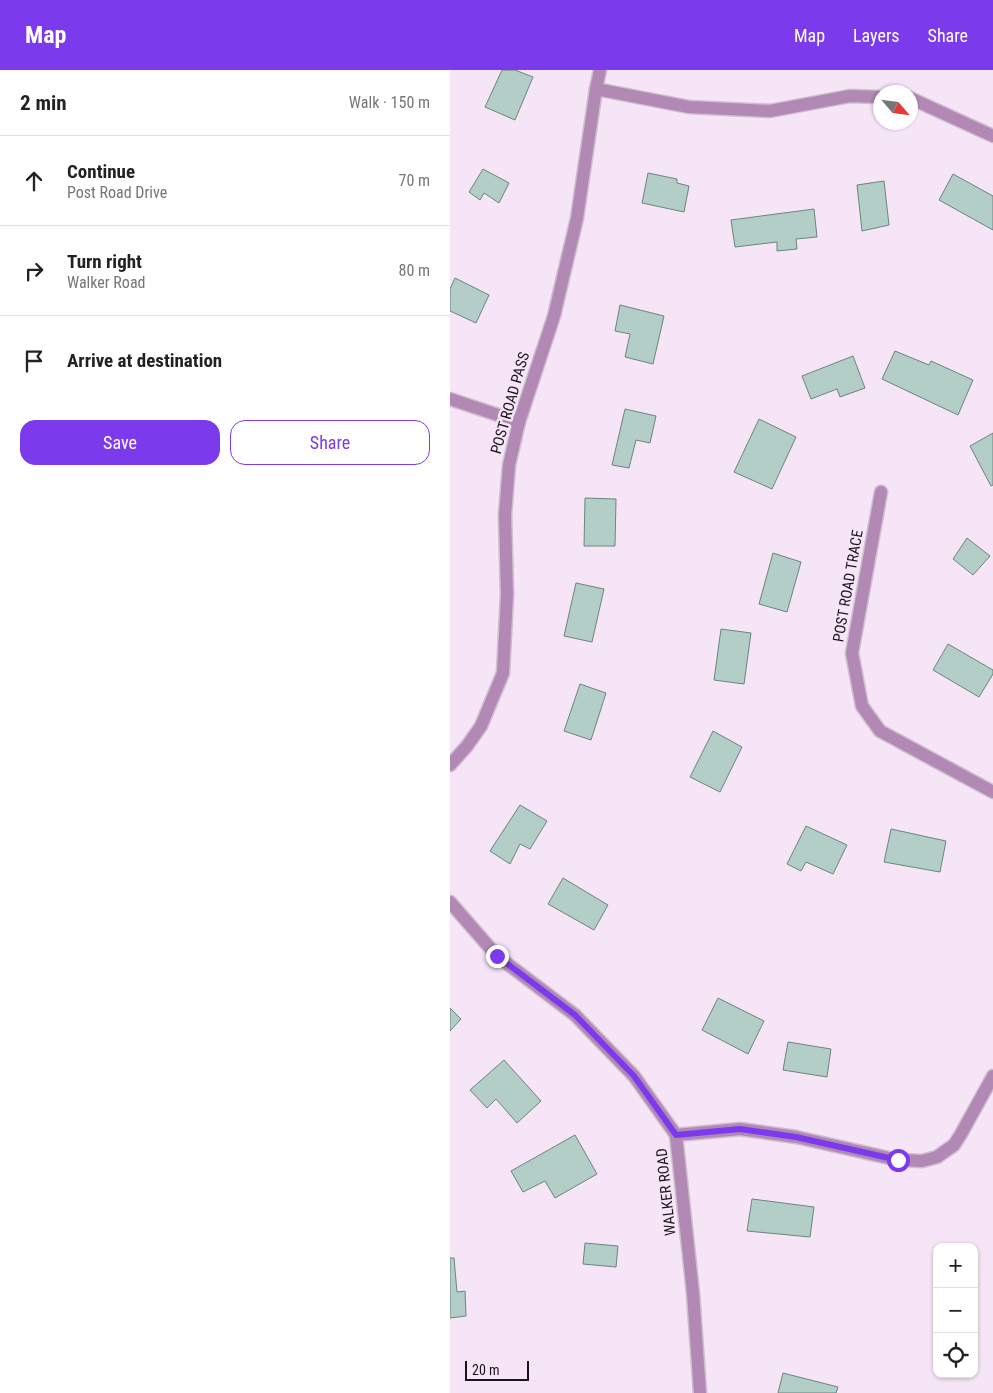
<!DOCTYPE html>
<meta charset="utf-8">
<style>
:root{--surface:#fff;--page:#f2f2f2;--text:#222;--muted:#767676;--line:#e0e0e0;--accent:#7c3aed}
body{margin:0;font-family:"Roboto Condensed",sans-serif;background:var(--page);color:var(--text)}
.controls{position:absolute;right:15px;bottom:15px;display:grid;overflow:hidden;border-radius:10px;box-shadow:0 1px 4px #0004}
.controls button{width:45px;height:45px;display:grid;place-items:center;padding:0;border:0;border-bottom:1px solid var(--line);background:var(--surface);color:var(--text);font:25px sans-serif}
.compass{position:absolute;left:423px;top:15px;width:45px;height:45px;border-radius:50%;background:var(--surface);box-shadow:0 1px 4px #0004;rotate:118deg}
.scale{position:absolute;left:15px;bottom:12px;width:64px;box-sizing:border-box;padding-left:5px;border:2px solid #1a141a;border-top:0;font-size:14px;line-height:18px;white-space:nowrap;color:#1a141a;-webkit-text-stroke:4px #f6e5f7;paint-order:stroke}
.stop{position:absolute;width:15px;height:15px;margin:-11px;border:4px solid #7c3aed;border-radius:50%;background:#fff}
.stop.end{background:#7c3aed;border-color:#fff;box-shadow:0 1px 5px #0008}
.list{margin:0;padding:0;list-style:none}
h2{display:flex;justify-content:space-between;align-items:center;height:65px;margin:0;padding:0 20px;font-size:21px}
h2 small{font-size:16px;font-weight:400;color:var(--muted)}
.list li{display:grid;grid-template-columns:32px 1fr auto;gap:15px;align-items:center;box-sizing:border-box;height:90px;padding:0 20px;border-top:1px solid var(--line)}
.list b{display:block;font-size:19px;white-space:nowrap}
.list p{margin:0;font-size:16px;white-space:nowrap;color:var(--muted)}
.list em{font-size:16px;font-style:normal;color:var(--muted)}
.actions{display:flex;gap:10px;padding:15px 20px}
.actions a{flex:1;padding:11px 0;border:1px solid var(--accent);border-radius:15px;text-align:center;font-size:18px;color:var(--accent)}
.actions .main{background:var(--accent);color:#fff}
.icon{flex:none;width:28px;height:28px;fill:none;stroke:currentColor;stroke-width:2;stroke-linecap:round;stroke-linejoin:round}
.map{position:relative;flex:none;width:543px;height:1323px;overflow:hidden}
header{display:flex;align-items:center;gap:30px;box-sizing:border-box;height:70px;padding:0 25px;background:var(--accent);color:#fff}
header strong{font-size:24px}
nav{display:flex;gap:28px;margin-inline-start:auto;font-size:18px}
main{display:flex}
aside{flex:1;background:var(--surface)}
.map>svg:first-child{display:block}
.building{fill:#b3cdc7;stroke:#6c847f}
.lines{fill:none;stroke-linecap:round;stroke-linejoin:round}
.minor-casing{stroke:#cebfcf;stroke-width:15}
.minor{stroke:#b289b5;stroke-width:12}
.route{stroke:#7c3aed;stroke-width:6}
.labels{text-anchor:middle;stroke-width:5;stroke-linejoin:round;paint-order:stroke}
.street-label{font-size:15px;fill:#1a141a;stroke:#f6e5f7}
</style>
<header>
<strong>Map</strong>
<nav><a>Map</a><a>Layers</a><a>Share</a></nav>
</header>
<main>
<aside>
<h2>2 min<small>Walk · 150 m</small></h2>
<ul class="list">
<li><svg class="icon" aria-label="ahead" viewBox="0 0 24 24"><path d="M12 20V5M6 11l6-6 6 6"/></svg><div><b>Continue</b><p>Post Road Drive</p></div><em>70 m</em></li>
<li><svg class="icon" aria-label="right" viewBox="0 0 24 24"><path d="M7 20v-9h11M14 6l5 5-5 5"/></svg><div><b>Turn right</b><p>Walker Road</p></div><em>80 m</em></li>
<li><svg class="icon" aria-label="arrive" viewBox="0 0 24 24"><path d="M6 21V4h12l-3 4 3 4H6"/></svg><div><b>Arrive at destination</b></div></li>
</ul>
<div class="actions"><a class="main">Save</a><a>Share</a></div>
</aside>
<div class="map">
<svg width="543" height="1323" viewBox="0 0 543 1323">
<rect width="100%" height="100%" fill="#f6e5f7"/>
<g class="building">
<polygon points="52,0 65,0 83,7 65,50 35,37"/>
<polygon points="33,99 59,113 49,133 34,123 30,130 19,122"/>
<polygon points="198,103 227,109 227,113 239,116 234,142 192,133"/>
<polygon points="503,104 543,126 543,160 489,130"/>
<polygon points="434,111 439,155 412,161 407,115"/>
<polygon points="364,139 367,167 346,169 347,179 327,181 327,172 285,177 281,150"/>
<polygon points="5,208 39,225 26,253 0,241 0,219"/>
<polygon points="170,235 214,246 203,294 175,287 180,264 165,261"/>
<polygon points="445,281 479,295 481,291 523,310 508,345 432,309"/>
<polygon points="403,286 415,318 390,327 387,319 361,329 352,306"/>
<polygon points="175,339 206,346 200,373 186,370 179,398 162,395"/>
<polygon points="309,349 346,367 322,419 284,402"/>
<polygon points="543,363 543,415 541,416 520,376"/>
<polygon points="135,428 166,429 165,476 134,476"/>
<polygon points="517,468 540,486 523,505 503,489"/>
<polygon points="323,483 351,492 337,542 309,534"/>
<polygon points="126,513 154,519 142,572 114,566"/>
<polygon points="271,559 301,563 294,614 264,610"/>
<polygon points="498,574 543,600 543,604 529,627 483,600"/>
<polygon points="130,614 156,623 141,670 114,661"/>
<polygon points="263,661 292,677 270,722 240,707"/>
<polygon points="70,735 97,751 80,779 70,774 60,794 40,781"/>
<polygon points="356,756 397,775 383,804 356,792 351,801 337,794"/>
<polygon points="441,759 496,771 490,802 434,792"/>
<polygon points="113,808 158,835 144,860 98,834"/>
<polygon points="268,928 314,951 298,984 252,960"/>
<polygon points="0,938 11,949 0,961"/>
<polygon points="338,972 381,979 377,1007 333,1000"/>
<polygon points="54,990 91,1031 67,1053 46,1029 37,1038 20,1020"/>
<polygon points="125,1065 147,1104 105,1128 95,1111 73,1122 61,1101"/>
<polygon points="302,1129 364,1137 360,1167 297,1161"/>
<polygon points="135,1173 168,1176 166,1197 133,1194"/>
<polygon points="0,1188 4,1188 7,1222 15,1221 16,1246 0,1248"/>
<polygon points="333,1303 388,1317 386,1323 328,1323"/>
</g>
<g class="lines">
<defs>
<g id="minor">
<polyline points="146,19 239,37 320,41 400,26 430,27"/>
<polyline points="460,28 543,66"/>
<polyline points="0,329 69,352"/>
<polyline points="431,422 402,583 412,636 430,661 543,722"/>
<polyline points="0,695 17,676 31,656 53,603 57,525 55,445 59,395 69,352 104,246 127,148 146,19 150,0"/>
<polyline points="0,832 47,886 125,945 184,1006 226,1065 243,1223 250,1323"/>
<polyline points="226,1065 290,1059 346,1067 448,1090 472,1091 487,1087 504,1075 511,1064 543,1006"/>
</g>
</defs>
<use href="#minor" class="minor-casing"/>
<use href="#minor" class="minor"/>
</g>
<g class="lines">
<polyline class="route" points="47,886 125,945 184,1006 226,1065 290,1059 346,1067 448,1090"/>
</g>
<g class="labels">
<g class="street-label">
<text transform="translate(60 333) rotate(-74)" y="5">POST ROAD PASS</text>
<text transform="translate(398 516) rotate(-80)" y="5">POST ROAD TRACE</text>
<text transform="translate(216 1122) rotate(-96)" y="5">WALKER ROAD</text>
</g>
</g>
</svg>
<div class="controls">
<button>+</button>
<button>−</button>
<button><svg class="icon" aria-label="locate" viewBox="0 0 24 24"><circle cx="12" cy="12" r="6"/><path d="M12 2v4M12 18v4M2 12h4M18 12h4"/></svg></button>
</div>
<svg class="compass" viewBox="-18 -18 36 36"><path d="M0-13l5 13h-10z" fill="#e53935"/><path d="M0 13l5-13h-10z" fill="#767676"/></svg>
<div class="scale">20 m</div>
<div class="stop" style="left:448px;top:1090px"></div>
<div class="stop end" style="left:47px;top:886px"></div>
</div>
</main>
